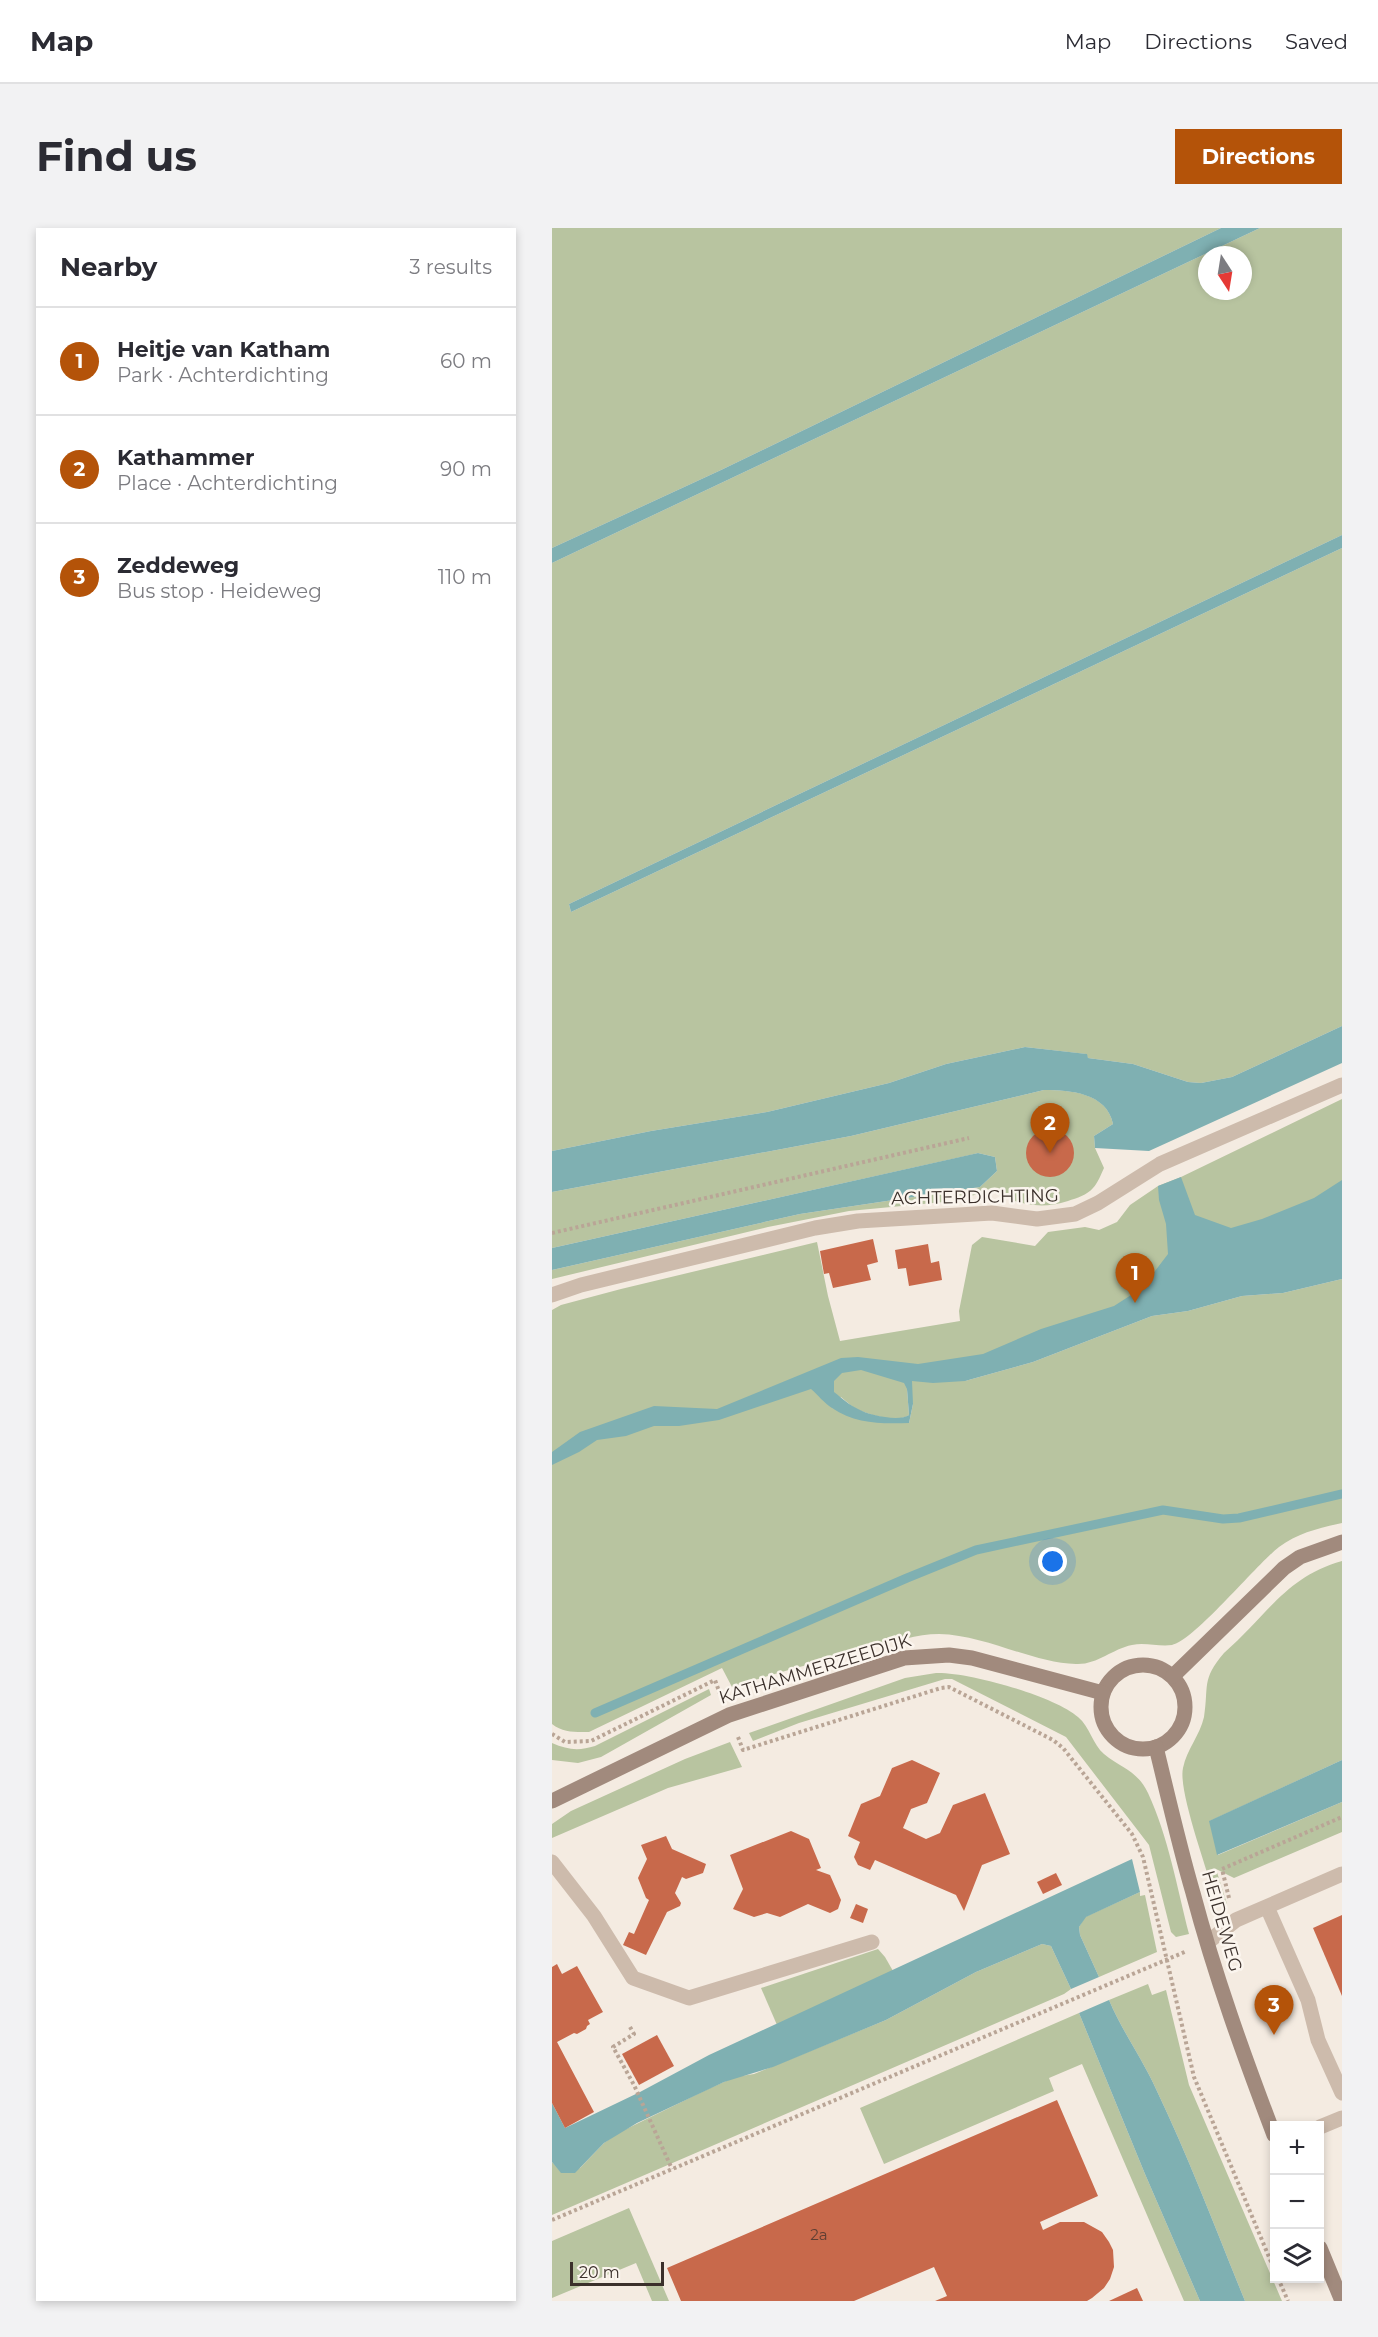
<!DOCTYPE html>
<meta charset="utf-8">
<style>
:root{--surface:#fff;--page:#f2f2f3;--text:#2b2b33;--muted:#7c7c81;--line:#e1e1e2;--accent:#b45309}
body{margin:0;font-family:Montserrat,sans-serif;background:var(--page);color:var(--text)}
.controls{position:absolute;right:18px;bottom:18px;display:grid;overflow:hidden;border-radius:0px;box-shadow:0 3px 9px #0003}
.controls button{width:54px;height:54px;display:grid;place-items:center;padding:0;border:0;border-bottom:2px solid var(--line);background:var(--surface);color:var(--text);font:30px sans-serif}
.compass{position:absolute;left:646px;top:18px;width:54px;height:54px;border-radius:50%;background:var(--surface);box-shadow:0 3px 9px #0003;rotate:168deg}
.scale{position:absolute;left:18px;bottom:15px;width:94px;box-sizing:border-box;padding-left:6px;border:3px solid #3b302b;border-top:0;font-size:16px;line-height:21px;white-space:nowrap;color:#3b302b;-webkit-text-stroke:4px #fbf5ee;paint-order:stroke}
.you{position:absolute;left:501px;top:1334px;width:21px;height:21px;margin:-15px;border:4px solid #fff;border-radius:50%;background:#1a73e8;box-shadow:0 0 0 9px #1a73e833}
.badge{display:grid;place-items:center;width:39px;height:39px;border-radius:50%;background:var(--accent);color:#fff;font-size:20px;font-weight:700}
.pin{position:absolute;translate:-50% -50px;filter:drop-shadow(0 2px 3px #0008)}
.pin::after{content:'';position:absolute;top:32px;width:21px;height:18px;background:inherit;clip-path:polygon(0 0,100% 0,50% 100%)}
.list{margin:0;padding:0;list-style:none}
h2{display:flex;justify-content:space-between;align-items:center;height:78px;margin:0;padding:0 24px;font-size:26px}
h2 small{font-size:20px;font-weight:400;color:var(--muted)}
.list li{display:grid;grid-template-columns:39px 1fr auto;gap:18px;align-items:center;box-sizing:border-box;height:108px;padding:0 24px;border-top:2px solid var(--line)}
.list b{display:block;font-size:22px;white-space:nowrap}
.list p{margin:0;font-size:20px;white-space:nowrap;color:var(--muted)}
.list em{font-size:20px;font-style:normal;color:var(--muted)}
.icon{flex:none;width:33px;height:33px;fill:none;stroke:currentColor;stroke-width:2;stroke-linecap:round;stroke-linejoin:round}
.map{position:relative;flex:none;width:790px;height:2073px;overflow:hidden;border-radius:0px}
header{display:flex;align-items:center;gap:36px;box-sizing:border-box;height:84px;padding:0 30px;background:var(--surface);border-bottom:2px solid var(--line)}
header strong{font-size:28px}
nav{display:flex;gap:33px;margin-inline-start:auto;font-size:21px}
.intro{display:flex;align-items:center;justify-content:space-between;box-sizing:border-box;height:144px;padding:0 36px}
h1{margin:0;font-size:42px}
.button{padding:15px 27px;border-radius:0px;background:var(--accent);color:#fff;font-size:21px;font-weight:700}
main{display:flex;gap:36px;padding:0 36px}
aside{flex:1;background:var(--surface);border-radius:0px;box-shadow:0 3px 9px #0003}
.map>svg:first-child{display:block}
.green{fill:#b8c4a0;fill-rule:evenodd}
.water{fill:#7fb0b2;fill-rule:evenodd}
.lines{fill:none;stroke-linecap:round;stroke-linejoin:round}
.stream{stroke:#7fb0b2;stroke-width:9}
.building{fill:#c8694b}
.path{stroke:#b9a596;stroke-width:4;stroke-dasharray:3 3;stroke-linecap:butt}
.lane{stroke:#cdbbac;stroke-width:15}
.street{stroke:#cdbbac;stroke-width:15}
.secondary{stroke:#a18a7d;stroke-width:15}
.labels{text-anchor:middle;stroke-width:5;stroke-linejoin:round;paint-order:stroke}
.number-label{font-size:15px;fill:#5e3e33}
.street-label{font-size:18px;fill:#3b302b;stroke:#fbf5ee}
</style>
<header>
<strong>Map</strong>
<nav><a>Map</a><a>Directions</a><a>Saved</a></nav>
</header>
<div class="intro"><h1>Find us</h1><a class="button">Directions</a></div>
<main>
<aside>
<h2>Nearby<small>3 results</small></h2>
<ul class="list">
<li><span class="badge">1</span><div><b>Heitje van Katham</b><p>Park · Achterdichting</p></div><em>60 m</em></li>
<li><span class="badge">2</span><div><b>Kathammer</b><p>Place · Achterdichting</p></div><em>90 m</em></li>
<li><span class="badge">3</span><div><b>Zeddeweg</b><p>Bus stop · Heideweg</p></div><em>110 m</em></li>
</ul>
</aside>
<div class="map">
<svg width="790" height="2073" viewBox="0 0 790 2073">
<rect width="100%" height="100%" fill="#f4ebe1"/>
<g class="green">
<polygon points="0,0 669,0 169,242 0,320"/>
<path d="M708,0h82v307l-773,369 2,8 771,-364v478l-110,51 -31,6 -13,-1 -55,-18 -45,-6 -2,-4 -61,-7 -79,17 -57,19 -122,29 -116,19 -99,20v-588zM655,27h36v36h-36z"/>
<path d="M492,862c27,0 63,3 69,34l-19,12 1,12 9,20c-3,6 -6,15 -11,20 -6,7 -16,10 -25,13 -31,10 -53,2 -81,-12l-8,5 -35,8 -95,9 -81,16 -216,52v-9l248,-56 180,-27 17,-16 -2,-14 -17,-4 -8,2 -418,93v-56l299,-56z"/>
<path d="M790,871v130l-377,152 68,-19 119,-46 36,-5 54,-15 41,-3 59,-14v244c-23,5 -44,10 -63,24 -25,20 -84,93 -107,98 -13,2 -27,-3 -40,0 -20,4 -35,20 -56,19 -44,-1 -90,-29 -137,-30 -22,0 -45,8 -67,14 -47,12 -93,24 -140,39l-10,-19 -133,64c-13,0 -26,1 -37,-8v-414l9,-5 60,-16 196,-47 11,54 12,45 120,-20 -1,-10 13,-66 10,-8 53,9 13,-14 37,-5 14,3 18,-8 13,-17 28,-19 23,-9zM355,1161l6,15 -4,19 -77,-15 9,-11c6,5 13,12 20,14 13,5 36,12 48,4z"/>
<path d="M790,1333v199l-132,61 8,34 124,-53v30l-108,46 -18,-9 11,35 -8,-4 -6,-8c-7,-26 -35,-102 -30,-124 4,-19 17,-33 21,-51 5,-31 -3,-37 20,-64 42,-36 61,-76 118,-92z"/>
<path d="M384,1445c33,-1 118,23 142,44 12,10 15,28 26,37 18,15 33,16 44,39 20,43 29,94 41,141l-13,3 -5,-5 -22,-87 -83,-108 -114,-58h-7l-146,44 -46,18 -4,-8 156,-55z"/>
<path d="M157,1461l2,6 -110,62 -23,6 -26,-3v-17c16,7 27,8 43,3z"/>
<polygon points="178,1514 190,1539 116,1560 0,1610 0,1596 19,1583 133,1531"/>
<polygon points="588,1664 588,1668 593,1667 605,1724 547,1749 528,1707 527,1699 533,1689"/>
<polygon points="490,1716 499,1718 519,1761 512,1766 0,1987 0,1934 10,1945 28,1940 52,1915 66,1905 156,1861 183,1849 202,1846 334,1792 424,1744"/>
<polygon points="326,1721 333,1729 341,1743 225,1797 209,1760"/>
<path d="M596,1756l4,11 14,-5 23,95 93,216h-37c-29,-71 -56,-143 -89,-212 -14,-31 -34,-58 -47,-89z"/>
<polygon points="527,1785 593,1946 648,2073 632,2073 530,1836 497,1850 502,1863 332,1936 308,1880"/>
<polygon points="77,1980 117,2073 100,2073 84,2035 0,2070 0,2013"/>
</g>
<g class="water">
<polygon points="669,0 708,0 0,335 0,320 169,242"/>
<polygon points="790,307 790,320 19,684 17,676"/>
<path d="M790,798v37l-193,88 -54,-3 -1,-12 19,-12c-6,-31 -43,-34 -69,-34l-193,46 -299,56v-41l99,-20 116,-19 122,-29 57,-19 79,-17 62,7 1,4 45,6 55,18 13,1 31,-6z"/>
<polygon points="426,925 443,929 445,943 428,959 248,986 0,1042 0,1020"/>
<path d="M629,949l14,38 36,13 31,-9 52,-21 28,-18v99l-59,14 -41,3 -54,15 -36,5 -119,46 -68,19 -32,2 -21,-2 1,23 -4,19c-27,1 -54,1 -77,-15 -8,-5 -14,-13 -21,-19l-92,31 -40,6h-25l-28,10 -29,4 -18,12 -27,13v-13l28,-20 74,-26 63,3 124,-51 17,-1 60,7 65,-10 58,-25 73,-23 28,-18 26,-34 -2,-30 -7,-24 -1,-14zM309,1142l43,13 3,6 2,26c-10,7 -41,0 -51,-6 -9,-4 -16,-11 -24,-17v-11l8,-8z"/>
<polygon points="790,1532 790,1574 665,1627 657,1593"/>
<polygon points="580,1631 588,1664 534,1689 527,1699 528,1707 547,1749 519,1761 499,1718 490,1716 424,1744 334,1792 221,1839 172,1854 85,1895 52,1915 23,1945 9,1945 0,1934 0,1875 13,1900 88,1864 157,1827"/>
<path d="M557,1772c13,31 33,58 47,89 33,69 60,141 89,212h-45l-55,-127 -66,-161z"/>
</g>
<g class="lines">
<polyline class="stream" points="43,1485 355,1350 424,1322 611,1282 671,1291 687,1290 790,1266"/>
</g>
<g class="building">
<circle cx="498" cy="925" r="24"/>
<polygon points="321,1011 326,1034 315,1037 319,1052 281,1060 277,1045 272,1046 268,1023"/>
<polygon points="376,1016 379,1035 387,1033 390,1052 357,1058 354,1040 346,1041 343,1022"/>
<polygon points="360,1532 388,1545 375,1575 359,1581 351,1600 374,1611 388,1605 401,1577 433,1565 458,1626 430,1637 412,1683 404,1667 323,1632 318,1642 306,1637 302,1629 308,1614 296,1608 309,1576 328,1568 340,1540"/>
<polygon points="239,1603 257,1611 269,1640 264,1642 278,1647 289,1672 286,1681 278,1685 256,1676 228,1689 215,1685 202,1689 181,1681 191,1661 178,1627"/>
<polygon points="114,1608 120,1621 154,1636 151,1645 134,1651 130,1649 123,1665 129,1675 128,1678 115,1684 94,1727 71,1717 77,1704 82,1706 97,1672 94,1670 86,1650 95,1631 89,1617"/>
<polygon points="504,1645 510,1657 491,1666 485,1654"/>
<polygon points="304,1676 316,1681 311,1695 298,1690"/>
<polygon points="790,1687 790,1768 761,1700"/>
<polygon points="5,1736 10,1746 25,1738 51,1784 36,1792 38,1796 35,1798 34,1801 25,1806 22,1805 5,1814 42,1884 13,1900 0,1875 0,1739"/>
<polygon points="105,1807 122,1838 87,1857 70,1826"/>
<polygon points="505,1872 546,1968 488,1994 491,2002 508,1994 532,1994 550,2004 557,2014 561,2022 562,2039 558,2051 552,2060 540,2070 535,2073 383,2073 395,2068 382,2039 302,2073 129,2073 115,2040"/>
<polygon points="585,2060 591,2073 557,2073"/>
</g>
<g class="lines">
<g class="path">
<polyline points="0,1005 417,910"/>
<polyline points="0,1506 13,1514 39,1513 163,1452 168,1466"/>
<polyline points="186,1509 191,1522 389,1460 397,1459 501,1512 511,1520 580,1606 591,1629 642,1849 722,2041"/>
<polyline points="677,1670 670,1641 790,1589"/>
<polyline points="78,1799 82,1806 61,1819 82,1857 120,1941"/>
<polyline points="0,1992 635,1723"/>
<polyline points="726,2050 736,2073"/>
</g>
<g class="lane">
<polyline points="0,1634 42,1688 81,1750 137,1770 320,1714"/>
<polyline points="715,1679 756,1772 766,1812 790,1865"/>
<polyline points="656,1714 684,1692 790,1646"/>
<polyline points="768,1899 790,1890"/>
</g>
<polyline class="street" points="0,1067 29,1057 263,1000 306,993 440,985 485,991 523,986 546,975 608,936 790,857"/>
<g class="secondary">
<circle cx="591" cy="1479" r="42"/>
<polyline points="621,1448 732,1340 748,1329 790,1314"/>
<path d="M604,1519c12,49 23,98 37,146 22,83 51,163 81,242"/>
<polyline points="0,1573 177,1487 352,1430 397,1427 420,1430 551,1465"/>
<polyline points="768,2020 790,2073"/>
</g>
</g>
<g class="labels">
<g class="number-label">
<text x="267" y="2012">2a</text>
</g>
<g class="street-label">
<text transform="translate(423 969) rotate(-1)" y="6">ACHTERDICHTING</text>
<text transform="translate(263 1441) rotate(-17)" y="6">KATHAMMERZEEDIJK</text>
<text transform="translate(670 1693) rotate(74)" y="6">HEIDEWEG</text>
</g>
</g>
</svg>
<div class="controls">
<button>+</button>
<button>−</button>
<button><svg class="icon" aria-label="layers" viewBox="0 0 24 24"><path d="M12 4l9 5-9 5-9-5zM3 14l9 5 9-5"/></svg></button>
</div>
<svg class="compass" viewBox="-18 -18 36 36"><path d="M0-13l5 13h-10z" fill="#e53935"/><path d="M0 13l5-13h-10z" fill="#7c7c81"/></svg>
<div class="scale">20 m</div>
<div class="you"></div>
<div class="pin badge" style="left:583px;top:1075px">1</div>
<div class="pin badge" style="left:498px;top:925px">2</div>
<div class="pin badge" style="left:722px;top:1807px">3</div>
</div>
</main>
